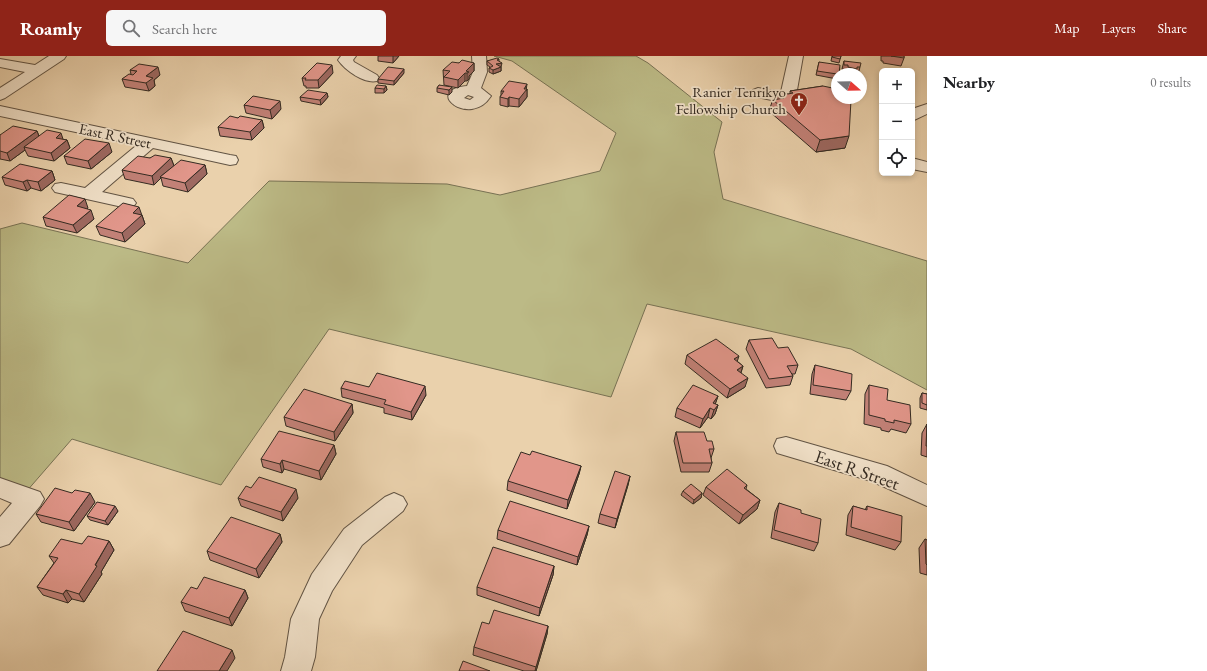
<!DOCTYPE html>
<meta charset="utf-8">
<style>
:root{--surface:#fff;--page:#f6f6f6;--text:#202124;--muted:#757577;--line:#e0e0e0;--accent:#8f2418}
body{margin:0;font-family:"EB Garamond",serif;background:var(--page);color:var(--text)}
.controls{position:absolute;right:12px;top:12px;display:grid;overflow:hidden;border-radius:6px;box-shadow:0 2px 6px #0003}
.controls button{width:36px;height:36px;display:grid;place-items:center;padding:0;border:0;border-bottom:1px solid var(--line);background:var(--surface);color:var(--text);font:20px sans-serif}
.compass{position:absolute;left:831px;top:12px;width:36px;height:36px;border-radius:50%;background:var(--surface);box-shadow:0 2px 6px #0003;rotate:110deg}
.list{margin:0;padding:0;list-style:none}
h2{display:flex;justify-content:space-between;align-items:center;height:52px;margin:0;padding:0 16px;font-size:17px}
h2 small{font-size:13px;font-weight:400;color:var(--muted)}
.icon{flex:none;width:22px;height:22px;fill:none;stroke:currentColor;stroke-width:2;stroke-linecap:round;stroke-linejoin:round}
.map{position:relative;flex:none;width:927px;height:615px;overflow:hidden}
header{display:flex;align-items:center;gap:24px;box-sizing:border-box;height:56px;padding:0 20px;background:var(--accent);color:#fff}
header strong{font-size:19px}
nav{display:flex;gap:22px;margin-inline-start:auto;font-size:14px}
.search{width:280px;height:36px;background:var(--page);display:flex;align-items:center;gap:10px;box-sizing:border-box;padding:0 14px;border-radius:6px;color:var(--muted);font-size:15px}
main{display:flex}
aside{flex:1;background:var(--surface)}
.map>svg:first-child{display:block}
.green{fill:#bcba86;stroke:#787254}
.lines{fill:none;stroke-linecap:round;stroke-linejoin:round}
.minor-casing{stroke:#625444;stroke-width:2}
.minor{fill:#f1e1c9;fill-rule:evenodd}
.wall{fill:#c28177;stroke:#342b22}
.shaded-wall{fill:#9e6961;stroke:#342b22}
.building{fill:#e1968a;stroke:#342b22}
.labels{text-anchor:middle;stroke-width:3.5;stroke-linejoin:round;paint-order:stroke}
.far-poi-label{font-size:15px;fill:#342b22;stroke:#f1e1c9;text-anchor:end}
.far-street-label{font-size:15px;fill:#342b22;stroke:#f1e1c9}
.street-label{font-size:18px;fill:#342b22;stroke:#f1e1c9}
</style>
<header>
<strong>Roamly</strong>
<div class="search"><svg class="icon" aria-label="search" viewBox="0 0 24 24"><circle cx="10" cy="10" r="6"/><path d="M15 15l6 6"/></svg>Search here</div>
<nav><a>Map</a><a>Layers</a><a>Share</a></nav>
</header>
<main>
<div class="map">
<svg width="927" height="615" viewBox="0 0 927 615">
<rect width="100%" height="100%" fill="#ead1ac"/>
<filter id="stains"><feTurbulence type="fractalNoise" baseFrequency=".005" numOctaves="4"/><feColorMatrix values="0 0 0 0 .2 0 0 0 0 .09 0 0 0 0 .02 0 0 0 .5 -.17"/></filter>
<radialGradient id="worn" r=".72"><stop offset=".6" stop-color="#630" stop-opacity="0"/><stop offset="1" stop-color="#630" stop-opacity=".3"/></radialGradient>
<polygon class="green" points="494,0 636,0 648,7 722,66 714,96 723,143 927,205 927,334 851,293 647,248 611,341 329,273 221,429 72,383 19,444 0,438 0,173 22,167 188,207 269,125 447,128 500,139 600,115 616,77 512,5"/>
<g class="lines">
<defs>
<g id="minor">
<polygon points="49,0 66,0 64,3 5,42 0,44 0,32 25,16 0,11 0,3 35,9"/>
<path d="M341,0h15l-3,4 1,2 23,13 2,3 -2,3c-13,3 -32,-11 -39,-21z"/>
<path d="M472,0h14l1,16 -6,16 10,8c-21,33 -69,-6 -24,-10l6,-14zM468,39l6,2 -4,3 -6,-2z"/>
<polygon points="789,0 803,0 797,34 792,42 781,46 753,40 750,37 753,34 758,32 781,36"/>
<polygon points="927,48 927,58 912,65 912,53"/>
<polygon points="0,50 230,99 236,100 238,104 236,108 230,109 153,92 102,136 133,143 136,147 133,151 127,152 55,136 52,132 55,128 61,127 85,132 137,89 0,60"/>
<polygon points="912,102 927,106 927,116 912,113"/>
<polygon points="786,381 887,410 927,429 927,450 871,425 777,397 774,390 777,383"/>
<polygon points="0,422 40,436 44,443 40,450 9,488 0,491 0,461 12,447 0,442"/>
<polygon points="394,437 403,441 407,448 403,455 362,489 332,535 319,563 315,601 311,615 281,615 285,601 291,563 312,518 344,473 385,441"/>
</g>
</defs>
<use href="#minor" class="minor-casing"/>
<use href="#minor" class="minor"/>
</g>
<g class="wall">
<polygon points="378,0 399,0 393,7 378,5"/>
<polygon points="832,0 841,0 839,7 831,5"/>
<polygon points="881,0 904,0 904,2 901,10 883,7 883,5 881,5"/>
<polygon points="499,3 499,5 501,11 501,15 493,18 489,16 489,12 490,11 487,9 487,5"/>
<polygon points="844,5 860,11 859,15 856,15 856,17 846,16 847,14 842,13"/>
<polygon points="819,6 837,18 837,23 816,19"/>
<polygon points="459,7 474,7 474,15 469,20 469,23 467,25 465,25 458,32 444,29 443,14"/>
<polygon points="130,14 160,19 154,24 155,30 149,35 125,31 122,23 131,18"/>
<polygon points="333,17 319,32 306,32 306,30 304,30 302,22"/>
<polygon points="404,17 394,29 378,27 378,23"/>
<polygon points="439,29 452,36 449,39 437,36 437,32"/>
<polygon points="386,30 387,34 384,37 375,37 375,32"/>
<polygon points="823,30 845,92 816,96 770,56 771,52 770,52 774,40 790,38 790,35"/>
<polygon points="526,33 527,33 527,41 519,51 509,50 508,51 500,49 500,41 501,39 501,35"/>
<polygon points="327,37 328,41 321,49 301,45 300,41"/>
<polygon points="244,49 281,53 272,63 246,57"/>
<polygon points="238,62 262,64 264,72 252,84 220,80 218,71"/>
<polygon points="37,75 39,80 67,84 70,92 54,105 28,100 25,94 10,105 0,103 0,79"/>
<polygon points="112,96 91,113 67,108 64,100"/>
<polygon points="150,102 171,102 174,110 205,109 207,118 188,136 163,130 161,122 154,129 125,123 122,114"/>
<polygon points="52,115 55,124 41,135 31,132 27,135 5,129 2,121"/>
<polygon points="88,152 87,153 94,163 77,177 46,170 43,161"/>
<polygon points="142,159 145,168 125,186 100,179 96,170"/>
<polygon points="749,284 798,309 795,318 792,318 793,320 790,329 766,332 746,293"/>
<polygon points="687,299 737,305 743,310 741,317 745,331 727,342 685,308"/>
<polygon points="815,309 851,335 846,344 810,338 812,318"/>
<polygon points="869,329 887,344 911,368 906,377 891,373 889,376 881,374 881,372 864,368 865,338"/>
<polygon points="369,331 426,339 412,364 384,357 384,352 342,341 341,332"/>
<polygon points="922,337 927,338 927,354 920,352 920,342"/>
<polygon points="718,340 715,348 718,349 715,358 711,363 708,361 700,372 675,361 677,352"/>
<polygon points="352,348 353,357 335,385 286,370 284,361"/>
<polygon points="927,368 927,401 921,399 922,377"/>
<polygon points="676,376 707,385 714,393 711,402 712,407 709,416 681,416 674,385"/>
<polygon points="334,389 336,398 321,424 284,413 282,417 263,411 261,403"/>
<polygon points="530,399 581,410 579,418 567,453 507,434 508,425"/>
<polygon points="630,420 628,429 615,472 598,467 600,458"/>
<polygon points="747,429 746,433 760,444 757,453 739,468 703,439 706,431"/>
<polygon points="251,432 298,442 283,465 241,450 238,442"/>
<polygon points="683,435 702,437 701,442 693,448 681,439"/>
<polygon points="95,446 74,475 41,466 36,458"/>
<polygon points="779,447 801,457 818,487 814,495 771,482 775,456"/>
<polygon points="853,450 865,454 867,450 901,486 895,494 846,479 848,459"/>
<polygon points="118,455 108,469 90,464 87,460"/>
<polygon points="589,470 587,479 577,509 497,483 498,474"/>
<polygon points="280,478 282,486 259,522 210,504 207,495"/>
<polygon points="925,483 927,484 927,519 920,517 919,492"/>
<polygon points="109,485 114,494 101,516 102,518 84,546 72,543 68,547 43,539 37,531 54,507 49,500 82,488"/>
<polygon points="554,510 553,519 539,560 477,539 477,531"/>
<polygon points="197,533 245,534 248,542 232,570 185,555 181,546"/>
<polygon points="489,568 548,570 547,578 536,615 524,615 473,599 474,591"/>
</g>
<g class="shaded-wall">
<polygon points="393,0 399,0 393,7"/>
<polygon points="474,7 474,15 469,20 469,23 467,25 467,17 466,15"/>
<polygon points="502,7 501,11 496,12 496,8"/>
<polygon points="332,9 333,17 319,32 318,24"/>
<polygon points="158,11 160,19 154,24 155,30 149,35 146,27 146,20"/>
<polygon points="501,11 501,15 493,18 493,14"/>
<polygon points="404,13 404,17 394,29 394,25"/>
<polygon points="465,17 465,25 458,32 458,24"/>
<polygon points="527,28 526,35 527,33 527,41 519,51 519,43"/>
<polygon points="386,30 387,34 384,37 384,33"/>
<polygon points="452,31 452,36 449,39 449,34"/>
<polygon points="327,37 328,41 321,49 320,44"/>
<polygon points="509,41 509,50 508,51 508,43"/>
<polygon points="280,45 281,53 272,63 270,54"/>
<polygon points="262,64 264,72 252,84 250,76"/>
<polygon points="37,75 40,83 24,91 25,94 10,105 7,97"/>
<polygon points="61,77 64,86 56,82"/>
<polygon points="849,80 845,92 816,96 820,84"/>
<polygon points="67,84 70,92 54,105 51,97"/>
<polygon points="109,87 112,96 91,113 88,105"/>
<polygon points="171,102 174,110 160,121 161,122 154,129 152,120"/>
<polygon points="205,109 207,118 188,136 185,127"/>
<polygon points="52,115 55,124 41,135 38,126"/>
<polygon points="27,124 31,132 27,135 23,126"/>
<polygon points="85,143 88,152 80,159 77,150"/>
<polygon points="139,151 145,168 125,186 122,177 133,157"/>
<polygon points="91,154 94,163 77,177 73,169"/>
<polygon points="739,300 736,309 734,303"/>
<polygon points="743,310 740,319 737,314"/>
<polygon points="748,322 745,331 727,342 730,333"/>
<polygon points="425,330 426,339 412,364 411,356"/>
<polygon points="718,340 715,349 713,347"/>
<polygon points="352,348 353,357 335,385 334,376"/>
<polygon points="718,349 715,358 711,363 714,354"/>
<polygon points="710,352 708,361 700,372 703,363"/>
<polygon points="334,389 336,398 321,424 319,415"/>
<polygon points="282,404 284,413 282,417 280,408"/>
<polygon points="581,410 579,418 567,453 568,444"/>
<polygon points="630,420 628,429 615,472 617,463"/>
<polygon points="296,433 298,442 283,465 281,456"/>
<polygon points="90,437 95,446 74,475 69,466"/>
<polygon points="702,437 701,442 693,448 694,444"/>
<polygon points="760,444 757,453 739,468 743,459"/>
<polygon points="115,450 118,455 108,469 105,465"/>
<polygon points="589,470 587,479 577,509 578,501"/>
<polygon points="280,478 282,486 259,522 256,513"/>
<polygon points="109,485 114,494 101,516 102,518 84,546 79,538"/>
<polygon points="554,510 553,519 539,560 540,552"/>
<polygon points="66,534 72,543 68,547 63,538"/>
<polygon points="245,534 248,542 232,570 229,562"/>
<polygon points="548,570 547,578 536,615 535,615 536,611"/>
<polygon points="232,594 235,602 227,615 219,615"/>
</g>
<g class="building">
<polygon points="833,0 841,0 840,3 832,1"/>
<polygon points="891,0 904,0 904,2"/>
<polygon points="497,2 499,3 497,4 502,7 496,8 501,11 493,14 489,12 493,10 487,5"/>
<polygon points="462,4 474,7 466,15 469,16 467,17 465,17 458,24 444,21 450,15 443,14 452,6 459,7"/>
<polygon points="844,5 861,7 860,11 857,11 857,13 848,11 848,9 844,9"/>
<polygon points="819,6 840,9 839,18 837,18 817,15"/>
<polygon points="317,7 332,9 318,24 305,24 306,22 302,22"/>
<polygon points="139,8 158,11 146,20 153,22 146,27 122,23 129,18 133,19 137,15 130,14"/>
<polygon points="388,11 404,13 394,25 378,23"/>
<polygon points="509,25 527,28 524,33 527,33 519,43 509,41 508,43 500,41 504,35 501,35"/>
<polygon points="377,29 386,30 384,33 375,32"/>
<polygon points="439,29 452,31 449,34 437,32"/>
<polygon points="823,30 837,33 837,42 848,42 851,44 849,80 820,84 773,44 784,42 774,40 776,35 788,38 793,37 790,35"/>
<polygon points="308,34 327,37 320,44 300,41"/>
<polygon points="253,40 280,45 270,54 244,49"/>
<polygon points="230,60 238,62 240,60 262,64 250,76 218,71"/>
<polygon points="13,70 37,75 7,97 0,95 0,79"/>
<polygon points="47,74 61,77 56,82 67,84 51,97 24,91"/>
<polygon points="85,83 109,87 88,105 64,100"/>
<polygon points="155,99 171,102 152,120 122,114 138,100 150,102"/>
<polygon points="181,104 205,109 185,127 160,121"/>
<polygon points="20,108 52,115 38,126 27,124 23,126 2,121"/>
<polygon points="69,139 85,143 77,150 91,154 73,169 43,161"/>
<polygon points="123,147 139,151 133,157 142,159 122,177 96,170"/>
<polygon points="772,282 778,292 788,291 798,309 787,310 793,320 769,323 749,284"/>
<polygon points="716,283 739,300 734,303 743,310 737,314 748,322 730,333 687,299"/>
<polygon points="815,309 852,318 851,335 813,329"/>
<polygon points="377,317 425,330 411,356 384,348 386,344 341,332 345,325 369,331"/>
<polygon points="693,329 718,340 713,347 718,349 714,354 710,352 703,363 677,352"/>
<polygon points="869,329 888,333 887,344 910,349 911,368 894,364 894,367 885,365 885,363 869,359"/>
<polygon points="304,333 352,348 334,376 284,361"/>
<polygon points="922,337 927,338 927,349 922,347"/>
<polygon points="927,368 927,390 926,390"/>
<polygon points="279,375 334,389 319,415 282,404 280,408 261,403"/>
<polygon points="676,376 704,376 707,385 712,385 714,393 709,393 712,407 683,407"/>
<polygon points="532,395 581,410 568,444 508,425 521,396 530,399"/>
<polygon points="727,413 747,429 744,432 760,444 743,459 706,431"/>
<polygon points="615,415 630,420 617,463 600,458"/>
<polygon points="259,421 296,433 281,456 238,442 246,430 251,432"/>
<polygon points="691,428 702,437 694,444 683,435"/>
<polygon points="55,432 72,437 75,434 90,437 69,466 36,458"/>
<polygon points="510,445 589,470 578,501 498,474"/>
<polygon points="97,446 115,450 105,465 87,460"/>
<polygon points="779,447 801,454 801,457 821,463 818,487 774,474"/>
<polygon points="853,450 867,454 867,450 902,460 901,486 851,471"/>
<polygon points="231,461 280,478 256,513 207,495"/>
<polygon points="88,480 109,485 95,509 97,510 79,538 66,534 63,538 37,531 58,502 49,500 61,483 82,488"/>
<polygon points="925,483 927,484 927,509 926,508"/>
<polygon points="493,491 554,510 540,552 477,531"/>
<polygon points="204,521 245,534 229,562 181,546 191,531 197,533"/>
<polygon points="494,554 548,570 536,611 474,591 482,566 489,568"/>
<polygon points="183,575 232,594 219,615 157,615"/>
<polygon points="463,605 490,615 459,615"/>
</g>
<defs>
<symbol id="church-pin" viewBox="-11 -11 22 30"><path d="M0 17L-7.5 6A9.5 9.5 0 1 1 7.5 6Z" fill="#8f2418" stroke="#f1e1c9"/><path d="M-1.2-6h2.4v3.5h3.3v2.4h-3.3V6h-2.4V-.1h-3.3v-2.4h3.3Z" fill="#fff"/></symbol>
</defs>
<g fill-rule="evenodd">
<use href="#church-pin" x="789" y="35" width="20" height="27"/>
</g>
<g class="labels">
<g class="far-poi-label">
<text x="786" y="41">Ranier Tenrikyo<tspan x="786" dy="17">Fellowship Church</tspan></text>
</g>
<g class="far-street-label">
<text transform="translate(115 80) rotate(12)" y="5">East R Street</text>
</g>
<g class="street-label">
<text transform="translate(857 414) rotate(19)" y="6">East R Street</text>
</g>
</g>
<rect width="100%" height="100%" filter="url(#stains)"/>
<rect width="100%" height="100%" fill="url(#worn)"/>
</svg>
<div class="controls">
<button>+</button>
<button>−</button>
<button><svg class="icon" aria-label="locate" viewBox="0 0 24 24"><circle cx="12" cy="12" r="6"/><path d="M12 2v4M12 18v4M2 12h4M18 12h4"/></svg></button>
</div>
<svg class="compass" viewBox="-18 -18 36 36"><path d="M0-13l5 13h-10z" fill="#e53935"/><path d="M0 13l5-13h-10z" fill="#757577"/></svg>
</div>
<aside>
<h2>Nearby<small>0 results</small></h2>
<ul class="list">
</ul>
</aside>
</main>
